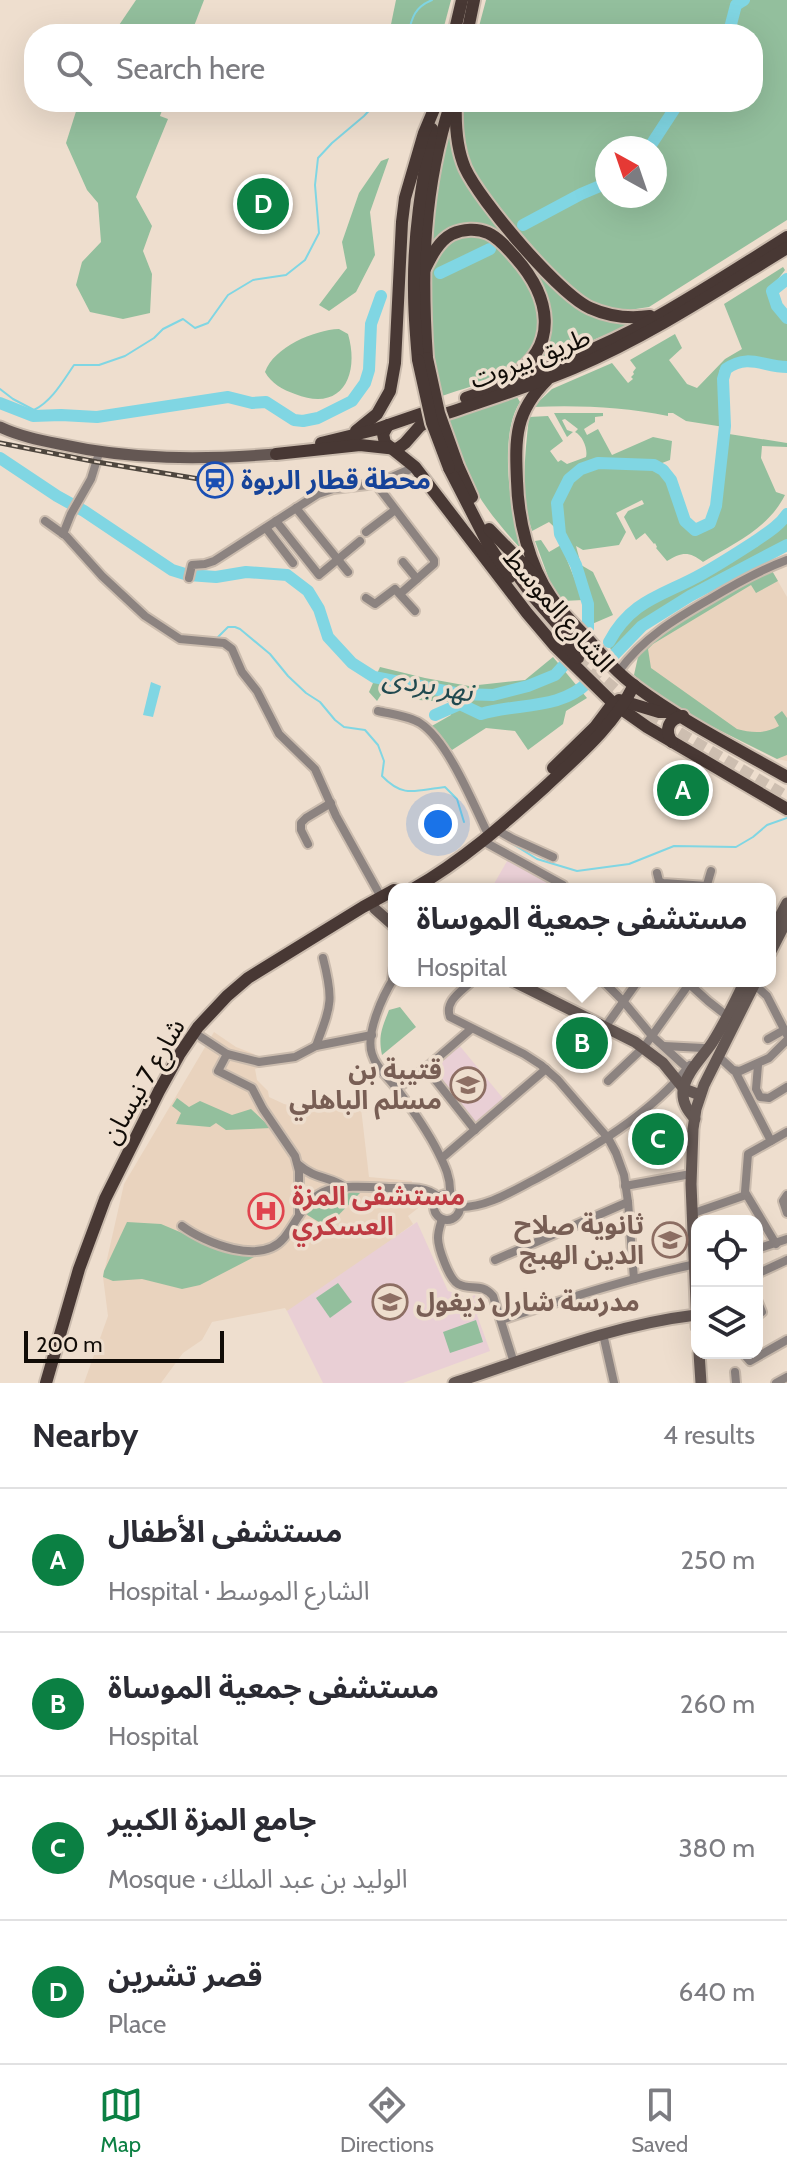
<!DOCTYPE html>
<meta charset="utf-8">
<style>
:root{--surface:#fff;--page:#f2f2f3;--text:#2b2b33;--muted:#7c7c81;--line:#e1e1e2;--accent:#0b8043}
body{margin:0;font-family:Cabin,"Noto Sans Arabic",sans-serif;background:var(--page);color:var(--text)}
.controls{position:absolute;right:24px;bottom:24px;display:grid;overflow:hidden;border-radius:16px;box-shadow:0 8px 32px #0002}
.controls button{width:72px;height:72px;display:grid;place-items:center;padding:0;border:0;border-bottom:2px solid var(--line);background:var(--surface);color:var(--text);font:40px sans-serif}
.compass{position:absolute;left:595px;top:136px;width:72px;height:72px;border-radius:50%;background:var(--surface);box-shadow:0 8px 32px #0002;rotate:320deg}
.scale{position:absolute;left:24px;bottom:20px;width:200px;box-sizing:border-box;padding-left:8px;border:4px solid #110c07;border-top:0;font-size:22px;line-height:28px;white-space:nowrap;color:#110c07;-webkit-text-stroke:6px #eedece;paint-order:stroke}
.you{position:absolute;left:438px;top:824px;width:28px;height:28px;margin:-20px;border:6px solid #fff;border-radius:50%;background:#1a73e8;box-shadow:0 0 0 12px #1a73e833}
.badge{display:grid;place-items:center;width:52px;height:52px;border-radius:50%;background:var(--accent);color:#fff;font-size:26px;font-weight:700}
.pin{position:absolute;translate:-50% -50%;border:4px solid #fff;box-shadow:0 2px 8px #0006}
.popup{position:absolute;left:388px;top:883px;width:388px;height:104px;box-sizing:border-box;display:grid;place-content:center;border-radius:16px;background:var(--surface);filter:drop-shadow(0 2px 6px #0005);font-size:26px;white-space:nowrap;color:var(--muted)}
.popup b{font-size:30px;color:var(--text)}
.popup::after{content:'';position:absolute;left:50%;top:100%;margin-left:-16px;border:16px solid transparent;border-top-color:var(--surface)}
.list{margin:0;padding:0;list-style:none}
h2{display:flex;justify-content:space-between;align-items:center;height:104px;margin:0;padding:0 32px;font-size:34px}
h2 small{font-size:26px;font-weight:400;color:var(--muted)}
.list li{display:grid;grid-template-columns:52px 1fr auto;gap:24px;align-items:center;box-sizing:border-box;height:144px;padding:0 32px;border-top:2px solid var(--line)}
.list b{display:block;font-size:30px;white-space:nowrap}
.list p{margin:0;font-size:26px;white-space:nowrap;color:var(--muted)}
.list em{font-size:26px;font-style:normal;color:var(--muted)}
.icon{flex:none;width:44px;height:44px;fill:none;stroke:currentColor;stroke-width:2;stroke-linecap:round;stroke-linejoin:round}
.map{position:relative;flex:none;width:787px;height:1383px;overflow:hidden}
.search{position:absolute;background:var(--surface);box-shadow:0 8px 32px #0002;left:24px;right:24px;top:24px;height:88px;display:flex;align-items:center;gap:20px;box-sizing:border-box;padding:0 28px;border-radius:32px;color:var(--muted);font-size:30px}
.sheet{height:680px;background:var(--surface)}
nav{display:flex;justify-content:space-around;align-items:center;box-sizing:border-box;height:112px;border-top:2px solid var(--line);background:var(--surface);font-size:22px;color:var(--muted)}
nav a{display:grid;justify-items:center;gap:4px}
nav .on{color:var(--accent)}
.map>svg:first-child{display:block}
.built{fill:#e9d3be}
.education{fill:#e9cfd5}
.green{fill:#93bf9d;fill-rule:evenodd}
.water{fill:#80d6e3}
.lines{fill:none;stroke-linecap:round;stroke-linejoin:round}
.stream{stroke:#80d6e3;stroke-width:2}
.river{stroke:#80d6e3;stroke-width:12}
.primary-tunnel{stroke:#cdbeb0;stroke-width:12;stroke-dasharray:12 6;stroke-linecap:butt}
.street-casing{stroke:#cbbcae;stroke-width:12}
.secondary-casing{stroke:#cbbcae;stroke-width:15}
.primary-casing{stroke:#cbbcae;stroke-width:16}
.street{stroke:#8c8380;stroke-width:8}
.secondary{stroke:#645753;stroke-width:11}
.primary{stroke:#483834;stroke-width:12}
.rail-casing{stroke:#4e463e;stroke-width:5}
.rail{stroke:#eedece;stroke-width:2;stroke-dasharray:6;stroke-linecap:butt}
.primary-bridge-casing{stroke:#cbbcae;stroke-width:16;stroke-linecap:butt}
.primary-bridge{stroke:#483834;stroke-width:12}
.labels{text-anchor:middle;stroke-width:7;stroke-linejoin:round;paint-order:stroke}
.street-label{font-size:26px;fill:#110c07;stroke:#eedece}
.transit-label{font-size:26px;font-weight:bold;fill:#164399;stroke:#eedece;text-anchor:start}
.education-label{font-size:26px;font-weight:bold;fill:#785e54;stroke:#eedece;text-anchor:end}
.health-label{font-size:26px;font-weight:bold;fill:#be3a42;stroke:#eedece;text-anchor:start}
.water-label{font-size:28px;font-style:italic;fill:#21494f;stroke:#eedece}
</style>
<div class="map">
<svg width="787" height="1383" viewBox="0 0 787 1383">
<rect width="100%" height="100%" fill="#eedece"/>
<g class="built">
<polygon points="771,569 787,597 787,761 777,759 704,723 634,675 638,657 651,639"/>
<polygon points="214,1032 236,1047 254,1054 259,1062 258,1068 255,1069 257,1080 268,1091 269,1097 284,1104 305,1109 361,1108 369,1177 412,1181 410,1191 413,1191 413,1199 415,1202 419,1200 422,1205 408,1216 413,1224 333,1283 299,1305 287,1311 285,1308 212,1322 202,1340 183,1353 161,1383 84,1383 108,1316 103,1277 124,1184"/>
</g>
<g class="education">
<polygon points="510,856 558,884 555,889 491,889"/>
<polygon points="459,1045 506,1102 477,1126 430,1069"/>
<polygon points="417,1222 448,1291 462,1295 464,1299 475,1295 481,1313 477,1315 490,1351 403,1383 323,1383 287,1311"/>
</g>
<g class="green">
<polygon points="136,0 204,0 191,34 113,34"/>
<polygon points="396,0 451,0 442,34 389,34"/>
<path d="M486,0h301v220l-138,87 -20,3 -19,-2 -18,-5 -19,-11 -80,-89 -23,-36 -6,-17 -1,-48h290v-68h-276zM607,148h48v48h-48z"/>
<polygon points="79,102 165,102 160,116 168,119 136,197 152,226 143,251 152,274 150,313 123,319 90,312 76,285 82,262 101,242 98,203 87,190 66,143"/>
<polygon points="449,121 497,222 565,298 578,307 634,323 531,366 548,324 521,259 475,227 428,253 433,204"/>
<polygon points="389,158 370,212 375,255 356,292 329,311 319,305 347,268 342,242 359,193 381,161"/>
<path d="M465,234l18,3 7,4c11,12 24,23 34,36 26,37 19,77 -23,98 -18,9 -40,14 -59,21l-13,-68v-61l15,-24z"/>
<path d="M783,267l2,3 -14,18 6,18 10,12v49l-5,1 -33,-8 -2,-2 -23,9 -5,4 5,56 -38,-6 -13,-8h-5v3c-45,-9 -89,-11 -135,-9l19,-18 60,-26 16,20 5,-4 -2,-2 3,-3 -1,-2 3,-4 -6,-8 45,-26 7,14 -13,12 18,24 10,4 28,-29 17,-10 -18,-45z"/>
<path d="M339,329l9,5c12,41 -6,79 -53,60 -12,-4 -24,-11 -30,-22 9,-25 49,-42 74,-43z"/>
<path d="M517,397l3,5c-22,34 -9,108 0,146 -16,-18 -32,-36 -44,-57 -13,-22 -20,-47 -28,-72z"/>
<path d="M554,413h49v3l-8,1v5l-11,7 3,6 11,-6 14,26 41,-18 19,4 -2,19 -16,6c6,4 11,7 14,14 13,23 8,63 46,47l5,-16 10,-77 58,9v4l-25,-1 -1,12 15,34 9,3c-17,34 -51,48 -82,67 -14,-11 -21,-10 -36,-1l-11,-13 1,-1 -2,-4 -1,1 -9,-11 -9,7 -12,-23 4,-6 16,-7 -2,-4 -26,13 10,19 -7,13 -36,5 -7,-4 5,19 12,7 20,43 -21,9 -1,-20 -23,-64 -19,-18 -17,9c-12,-38 -7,-76 -3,-114l19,-1 15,25 -13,10 8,11 3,-2 6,4 19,-7c2,-8 -3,-21 -11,-25l3,-3 -13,-10 -3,1 5,10 6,2 -6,5z"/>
<polygon points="787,516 787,542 689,593 640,625 612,651 610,648 620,626 645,603 697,578 773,530"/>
<polygon points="541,540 549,552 561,545 583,600 563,601 550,582 535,541"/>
<path d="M771,569l7,12 -22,12 -5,-8 -98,59 -5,5 3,19 86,61c15,4 28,5 42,-3l-5,-9 8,-6 5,7v37l-10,4 -116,-58 -27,-26 4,-18 13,-18z"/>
<polygon points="553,657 587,698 566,711 563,724 528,750 515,731 486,728 452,750 430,727 451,715 448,702 419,700 407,688 388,684 377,701 369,692 380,667 425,678 469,686 525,680"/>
<path d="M400,1007l16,20 -34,28c-4,-19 0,-27 7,-45z"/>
<polygon points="177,1098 189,1107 200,1101 232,1115 251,1109 271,1128 226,1130 216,1123 210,1127 176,1124 181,1113 172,1106"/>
<path d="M340,1190l20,3 -33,34 -23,-14c10,-13 20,-19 36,-23z"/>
<polygon points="127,1222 161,1224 227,1252 260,1254 200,1285 182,1289 142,1279 113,1281 103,1277 104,1271"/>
<polygon points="338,1283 352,1302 330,1318 316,1298"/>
<polygon points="476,1320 483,1342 450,1353 443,1332"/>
</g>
<polygon class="water" points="151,682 161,686 153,717 143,715"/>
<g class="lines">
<g class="stream">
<path d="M408,34c4,-17 7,-27 24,-34"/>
<path d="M0,389l13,10 21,11c18,-9 29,-29 40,-45h25l26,-9 29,-18 9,-9 20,-10 12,9 13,-5 20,-28 25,-15 33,-5 19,-15 14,-27 -4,-48 3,-27 14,-15 32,-27 13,-14"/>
<path d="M218,637l10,-10h7l5,2 30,25 18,22 18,17 14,9 15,18 9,7 21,3 13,15 6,16 -2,15c22,23 34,14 63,11l12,12 7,23"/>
<polyline points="500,836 537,859 577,871 629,864 674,846 736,847 753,837 767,825 787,818"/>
</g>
<g class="river">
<polyline points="726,34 730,28 736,5 744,0"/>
<polyline points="649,148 679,102"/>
<polyline points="523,225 581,194 607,183"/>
<polyline points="440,273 490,249"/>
<polyline points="787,279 772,291 777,306 787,318"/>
<polyline points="0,403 33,416 61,415 97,417 228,397 252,403 266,402 294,420 303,421 318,418 352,401 365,383 369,370 371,324 381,296"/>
<path d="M0,458l57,38 27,15 88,59 16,5 28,2 30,-5 41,3 21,16 11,18 9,28 24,26 22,14 86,17 33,1 35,-9 27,-11 33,-36v-35l-12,-39 -16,-31 -3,-31 12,-24 12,-10 17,-6 56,2 9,5 8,10 14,41 10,9 15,-7 6,-17 9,-80 -2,-47 3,-10c23,-16 37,-2 61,-2"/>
<path d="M609,642c23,-43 54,-46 93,-68 18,-10 35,-21 52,-32 13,-9 25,-16 33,-28"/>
<polyline points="612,657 642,626 690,596 787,545"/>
<path d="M435,715l25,-11 21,10c35,-11 80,-4 107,-32"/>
</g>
<polyline class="primary-tunnel" points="578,658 636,707 787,797"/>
<defs>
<g id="street">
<polyline points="376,484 434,560 434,564 401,593"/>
<polyline points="296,508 348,572"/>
<polyline points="45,521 66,536 102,576 145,616 180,639 224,643 232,649 242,672 257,691 279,734 315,769 336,816 381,897"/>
<polyline points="276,521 319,575 360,541"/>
<polyline points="266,528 293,563"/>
<polyline points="366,532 395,510"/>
<polyline points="63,534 71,514 91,479 99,453"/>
<polyline points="403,562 417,579"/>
<polyline points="189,578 192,565 205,564 214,561 318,494 333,489 376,484 415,467"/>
<polyline points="366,598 375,604 395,589 415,611"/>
<path d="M619,671c24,-33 56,-52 91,-72 25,-15 50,-29 77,-39"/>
<path d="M378,711c13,3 31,5 42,12 27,17 52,78 66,107"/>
<polyline points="497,830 513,839 553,857"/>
<polyline points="483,841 563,885 565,889"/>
<polyline points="308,844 301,830 301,823 306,818 331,803"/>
<polyline points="657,873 659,881 663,883 707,886"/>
<polyline points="706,888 711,871"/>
<path d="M394,978c-11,17 -29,56 -22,76 4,14 17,24 25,35 15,20 30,41 41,63 7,14 13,26 12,42"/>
<polyline points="392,980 394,966"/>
<path d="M472,981c-10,10 -28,20 -22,36l74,37 17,11 17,15 50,58 8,15 8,22 4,27 6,77"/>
<polyline points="603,981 623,1001 652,1036 687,1068"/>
<polyline points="687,982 708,1001 727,1016"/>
<polyline points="754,984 767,996 787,1035"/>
<polyline points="606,1026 638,981"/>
<polyline points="201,1037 227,1054 259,1062 295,1057 316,1046 372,1035"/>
<polyline points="768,1039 784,1030"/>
<path d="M316,1046c15,-41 18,-45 7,-88"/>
<polyline points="664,1046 703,1048"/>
<polyline points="227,1054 218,1071 252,1088 263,1109 295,1156 299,1171 299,1215"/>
<polyline points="718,1056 733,1070 740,1071 769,1058 787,1040"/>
<polyline points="758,1065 756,1089 760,1097 769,1098 787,1087"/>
<polyline points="426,1068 475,1130"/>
<polyline points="735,1071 771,1141"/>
<polyline points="608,1081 644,1047 689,984"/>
<polyline points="397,1088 426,1068 471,1029"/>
<polyline points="442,1158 546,1069"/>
<path d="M299,1165c17,15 32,11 47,23"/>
<polyline points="625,1186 691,1174"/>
<circle cx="447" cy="1207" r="13"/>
<polyline points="787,1195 783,1201 787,1213"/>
<path d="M461,1207c27,0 51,-16 75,-28 55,-30 114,-64 154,-114"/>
<polyline points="691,1214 746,1195"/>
<path d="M442,1219c-2,7 -4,12 -4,19 0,10 11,41 20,46 13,7 23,-2 35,12l21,67"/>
<path d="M182,1226c23,17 79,40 102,12 13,-16 19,-36 39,-46 16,-8 50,-5 68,-4 15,0 35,-2 47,9"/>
<polyline points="776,1244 745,1192 748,1154 787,1132"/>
<polyline points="757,1249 787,1239"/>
<polyline points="495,1260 628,1202"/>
<polyline points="757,1274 787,1260"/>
<polyline points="757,1300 762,1312 757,1316"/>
<path d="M501,1320c65,-21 129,-42 195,-56"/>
<polyline points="603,1334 614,1383"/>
<polyline points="743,1353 750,1361 787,1340"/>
<polyline points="735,1372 736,1383"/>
<polyline points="776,1383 787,1377"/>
</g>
<g id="secondary">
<path d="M0,427c19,9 39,13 59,17 72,16 143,16 217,10"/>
<polyline points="371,903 375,909 394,926"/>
<polyline points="770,935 787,903"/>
<polyline points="770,953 787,920"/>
<polyline points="513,981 635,1042 663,1063 684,1089 700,1095"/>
<path d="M695,1119c-7,-8 -13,-16 -12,-28 3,-19 19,-33 29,-48 13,-20 23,-42 33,-62"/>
<polyline points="697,1327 691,1184 693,1129 696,1109 704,1085 756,981"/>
<polyline points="699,1353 701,1383"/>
<path d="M454,1383c79,-26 158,-58 242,-68"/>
</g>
<g id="primary">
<polyline points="454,34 462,0"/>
<polyline points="467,34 474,0"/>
<path d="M456,102c-1,23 0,45 9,66 15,33 94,126 125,140 20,9 39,11 60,8"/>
<path d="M423,273c7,-14 14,-31 29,-39 11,-5 25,-6 36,-1 11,5 20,16 27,24 35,39 46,89 -5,120"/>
<path d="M427,358c-6,-90 -4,-169 24,-256"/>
<path d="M418,360c-2,-23 -4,-46 -4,-69 -1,-55 8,-109 18,-162"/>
<path d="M547,380c-32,32 -32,57 -30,101 1,39 12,84 34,116 10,15 24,28 36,41 15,17 30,35 48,48 47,35 101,62 152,91"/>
<path d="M466,398c56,-20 114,-41 167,-68 53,-28 103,-61 154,-93"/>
<polyline points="388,425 383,434 385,443 415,467 527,613 555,646 613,703 647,727 787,809"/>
<polyline points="356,431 377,414 390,391 395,363 402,222 405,198 424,133 437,102"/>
<polyline points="321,443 374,430 438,408"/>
<path d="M276,454l84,-9 37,4 8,-6 15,-17 16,-9c46,-16 93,-30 138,-49 75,-32 144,-78 213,-120"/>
<polyline points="458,466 472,497"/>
<polyline points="449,468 488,544 510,577"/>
<polyline points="489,529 535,576"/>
<polyline points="508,562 532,595 572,641"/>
<polyline points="559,638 578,658"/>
<polyline points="619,700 659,712 671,712"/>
<path d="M672,742c-8,-12 -4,-23 11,-26"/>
<polyline points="553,768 595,727 613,703"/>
<path d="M413,889c49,-28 91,-65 132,-102 34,-32 68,-60 89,-102"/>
<polyline points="46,1383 79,1269 105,1199 159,1091 179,1055 198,1027 227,996 248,978 363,907 394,890"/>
</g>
</defs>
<use href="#street" class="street-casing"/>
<use href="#secondary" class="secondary-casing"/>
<use href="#primary" class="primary-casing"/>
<use href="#street" class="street"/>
<use href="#secondary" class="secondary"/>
<use href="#primary" class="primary"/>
<defs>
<polyline id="rail" points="0,443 97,462 217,482"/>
</defs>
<use href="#rail" class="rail-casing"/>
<use href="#rail" class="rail"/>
<defs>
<g id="primary-bridge">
<polyline points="427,358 439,413 458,466"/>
<polyline points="418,360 432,423 449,468"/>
</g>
</defs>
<use href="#primary-bridge" class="primary-bridge-casing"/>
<use href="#primary-bridge" class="primary-bridge"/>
</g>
<defs>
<symbol id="station-ring" viewBox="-11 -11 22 22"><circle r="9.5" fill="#eedece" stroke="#1a4fb4" stroke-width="1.5"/><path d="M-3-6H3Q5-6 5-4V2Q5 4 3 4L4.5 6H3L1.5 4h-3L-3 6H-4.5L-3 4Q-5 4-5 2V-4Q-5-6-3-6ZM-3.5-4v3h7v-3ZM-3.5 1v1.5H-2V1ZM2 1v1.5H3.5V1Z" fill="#1a4fb4"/></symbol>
<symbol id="school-ring" viewBox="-11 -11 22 22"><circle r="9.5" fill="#eedece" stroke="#8d6e63" stroke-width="1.5"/><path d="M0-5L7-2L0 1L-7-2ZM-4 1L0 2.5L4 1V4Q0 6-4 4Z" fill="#8d6e63"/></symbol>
<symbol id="hospital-ring" viewBox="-11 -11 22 22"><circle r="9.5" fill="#eedece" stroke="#e0444e" stroke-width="1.5"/><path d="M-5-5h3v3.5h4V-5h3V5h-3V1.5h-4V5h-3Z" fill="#e0444e"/></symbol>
</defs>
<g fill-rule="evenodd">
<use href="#station-ring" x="195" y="460" width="40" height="40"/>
<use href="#school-ring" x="448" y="1065" width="40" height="40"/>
<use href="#hospital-ring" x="246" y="1191" width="40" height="40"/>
<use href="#school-ring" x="650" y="1220" width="40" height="40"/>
<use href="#school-ring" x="370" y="1282" width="40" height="40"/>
</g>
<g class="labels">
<g class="street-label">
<text transform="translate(530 358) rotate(-21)" y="9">طريق بيروت</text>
<text transform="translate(559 610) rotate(49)" y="9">الشارع الموسط</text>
<text transform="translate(143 1081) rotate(-60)" y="9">شارع 7 نيسان</text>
</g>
<g class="transit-label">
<text x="241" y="489">محطة قطار الربوة</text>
</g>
<g class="education-label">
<text x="442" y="1079">قتيبة بن<tspan x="442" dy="30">مسلم الباهلي</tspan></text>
<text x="644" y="1234">ثانوية صلاح<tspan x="644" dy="30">الدين الهبج</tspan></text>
<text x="416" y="1311" text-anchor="start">مدرسة شارل ديغول</text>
</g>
<g class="health-label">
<text x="292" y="1205">مستشفى المزة<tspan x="292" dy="30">العسكري</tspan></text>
</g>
<g class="water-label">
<text transform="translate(428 684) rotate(10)" y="10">نهر بردى</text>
</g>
</g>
</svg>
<div class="controls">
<button><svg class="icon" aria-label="locate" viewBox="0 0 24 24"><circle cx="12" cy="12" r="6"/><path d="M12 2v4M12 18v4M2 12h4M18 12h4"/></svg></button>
<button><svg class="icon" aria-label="layers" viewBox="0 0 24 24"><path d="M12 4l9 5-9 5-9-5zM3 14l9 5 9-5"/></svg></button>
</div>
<svg class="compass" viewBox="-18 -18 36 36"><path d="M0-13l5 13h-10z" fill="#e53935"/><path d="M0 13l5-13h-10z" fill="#7c7c81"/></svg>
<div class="scale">200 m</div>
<div class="you"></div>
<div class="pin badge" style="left:683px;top:790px">A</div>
<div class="pin badge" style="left:582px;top:1043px">B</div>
<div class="popup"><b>مستشفى جمعية الموساة</b>Hospital</div>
<div class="pin badge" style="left:658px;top:1139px">C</div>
<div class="pin badge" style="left:263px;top:204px">D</div>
<div class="search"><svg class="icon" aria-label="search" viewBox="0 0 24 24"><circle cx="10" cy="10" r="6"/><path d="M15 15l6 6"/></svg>Search here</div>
</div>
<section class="sheet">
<h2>Nearby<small>4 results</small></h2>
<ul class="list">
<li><span class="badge">A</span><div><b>مستشفى الأطفال</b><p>Hospital · الشارع الموسط</p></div><em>250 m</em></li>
<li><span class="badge">B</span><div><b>مستشفى جمعية الموساة</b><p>Hospital</p></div><em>260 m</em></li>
<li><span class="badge">C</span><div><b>جامع المزة الكبير</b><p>Mosque · الوليد بن عبد الملك</p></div><em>380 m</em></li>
<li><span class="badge">D</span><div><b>قصر تشرين</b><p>Place</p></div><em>640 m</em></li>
</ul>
</section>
<nav>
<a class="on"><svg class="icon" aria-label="map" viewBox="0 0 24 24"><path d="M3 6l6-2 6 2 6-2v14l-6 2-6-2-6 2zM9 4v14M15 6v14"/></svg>Map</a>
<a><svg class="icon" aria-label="directions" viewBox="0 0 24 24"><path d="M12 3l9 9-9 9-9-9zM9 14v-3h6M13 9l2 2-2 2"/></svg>Directions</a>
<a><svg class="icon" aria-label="saved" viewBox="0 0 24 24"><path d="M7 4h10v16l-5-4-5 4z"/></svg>Saved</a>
</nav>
